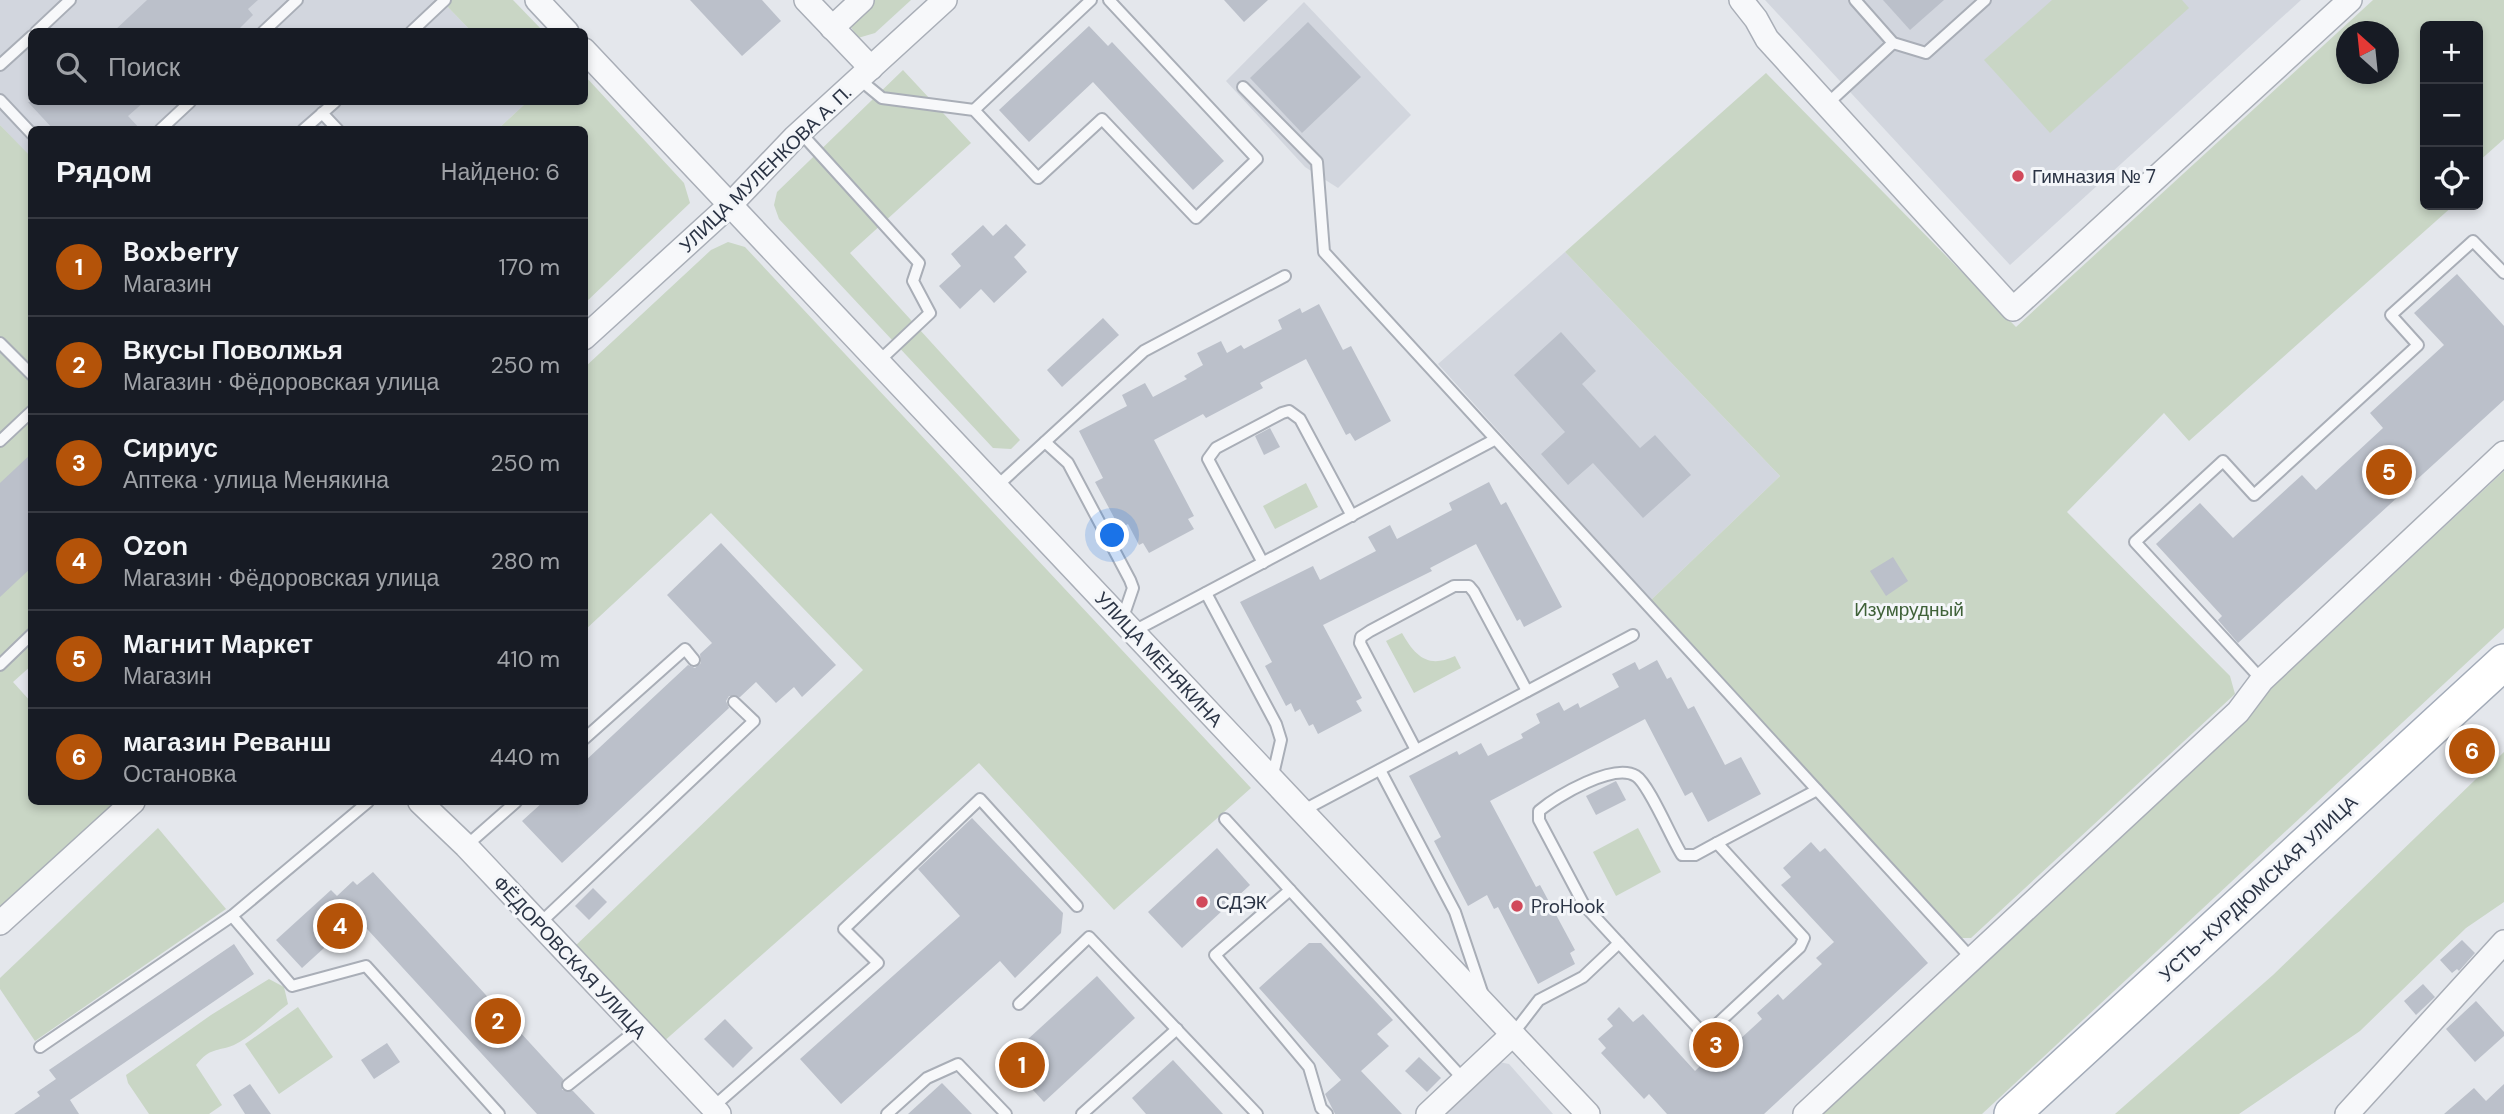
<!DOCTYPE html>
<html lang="ru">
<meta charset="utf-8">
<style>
:root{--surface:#171b24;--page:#242831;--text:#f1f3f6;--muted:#9ea1a6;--line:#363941;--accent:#b45309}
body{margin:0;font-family:"DM Sans",sans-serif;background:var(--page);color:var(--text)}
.controls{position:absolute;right:21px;top:21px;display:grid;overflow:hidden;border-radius:10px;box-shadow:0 4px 10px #0003}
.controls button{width:63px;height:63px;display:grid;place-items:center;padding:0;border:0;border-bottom:2px solid var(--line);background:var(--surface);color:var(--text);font:35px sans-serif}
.compass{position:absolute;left:2336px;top:21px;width:63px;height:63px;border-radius:50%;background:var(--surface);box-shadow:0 4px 10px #0003;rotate:333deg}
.you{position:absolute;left:1113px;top:536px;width:24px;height:24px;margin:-18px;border:5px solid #fff;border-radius:50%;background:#1a73e8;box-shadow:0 0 0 10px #1a73e833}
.badge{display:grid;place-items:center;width:46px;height:46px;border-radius:50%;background:var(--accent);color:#fff;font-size:23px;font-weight:700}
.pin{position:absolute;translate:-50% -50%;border:4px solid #fff;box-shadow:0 2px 7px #0006}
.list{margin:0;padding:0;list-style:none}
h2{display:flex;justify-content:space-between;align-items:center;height:91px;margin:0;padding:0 28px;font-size:30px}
h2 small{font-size:23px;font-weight:400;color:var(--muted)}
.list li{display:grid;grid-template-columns:46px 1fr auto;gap:21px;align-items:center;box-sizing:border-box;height:98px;padding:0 28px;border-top:2px solid var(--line)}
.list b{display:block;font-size:26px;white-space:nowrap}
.list p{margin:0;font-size:23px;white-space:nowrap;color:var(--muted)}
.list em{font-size:23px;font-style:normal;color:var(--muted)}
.icon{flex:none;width:38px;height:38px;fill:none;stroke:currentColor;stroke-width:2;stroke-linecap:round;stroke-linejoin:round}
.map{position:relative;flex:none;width:2504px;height:1114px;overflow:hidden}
.search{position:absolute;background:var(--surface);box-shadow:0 4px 10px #0003;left:28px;top:28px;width:560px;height:77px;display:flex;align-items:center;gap:18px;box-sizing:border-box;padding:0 24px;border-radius:10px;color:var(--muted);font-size:26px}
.panel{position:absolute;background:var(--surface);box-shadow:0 4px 10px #0003;left:28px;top:126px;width:560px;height:679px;border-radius:10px}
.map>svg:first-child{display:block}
.built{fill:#d2d6de}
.green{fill:#c9d6c5;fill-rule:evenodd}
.building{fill:#bbc0ca}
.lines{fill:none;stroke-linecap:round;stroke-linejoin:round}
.service-casing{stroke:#a9aeb7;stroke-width:14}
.minor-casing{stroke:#a9aeb7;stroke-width:26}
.primary-casing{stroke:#a3abb8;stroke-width:38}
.service{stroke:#f7f8fa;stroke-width:10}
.minor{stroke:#f7f8fa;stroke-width:23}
.primary{stroke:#fff;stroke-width:35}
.poi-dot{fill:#d1495b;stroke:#f4f6f9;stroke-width:2.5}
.labels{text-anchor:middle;stroke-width:6;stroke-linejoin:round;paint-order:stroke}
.street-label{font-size:19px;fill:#2b3445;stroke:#f4f6f9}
.poi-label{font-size:19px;fill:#2b3445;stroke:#f4f6f9;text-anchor:start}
.park-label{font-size:19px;fill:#3f6138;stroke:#f4f6f9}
</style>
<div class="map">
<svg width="2504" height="1114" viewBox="0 0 2504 1114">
<rect width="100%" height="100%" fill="#e4e7ec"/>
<g class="built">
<polygon points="0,0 441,0 471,31 32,32 32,102 527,102 498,129 32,130 31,158 0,125"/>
<polygon points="1765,0 2301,0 2010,265"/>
<polygon points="1304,2 1411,115 1338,188 1305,167 1226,81"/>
<polygon points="1565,252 1780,476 1651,600 1438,364"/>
<polygon points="1499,1062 1509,1064 1553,1114 1440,1114"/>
</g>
<g class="green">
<polygon points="441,0 513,0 543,31 471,31"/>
<polygon points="872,0 911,0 875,33 858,38 849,24"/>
<polygon points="2052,0 2182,0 2189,8 2050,133 1984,60"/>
<path d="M2373,0h131v139l-26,23v-136h-53v179h29l-265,236 -25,-28 -97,99 163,164 5,18 -264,244h-10l-310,-338 129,-124 -215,-224 201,-179 250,254zM2346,32h42v42h-42z"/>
<polygon points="903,70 971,143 850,253 1020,440 1011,449 993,448 779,219 774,205 777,192"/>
<polygon points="585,76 684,183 690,203 585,303 584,130 498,129 527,102 584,102"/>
<polygon points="0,125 32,158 32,665 13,682 31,702 32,802 117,802 0,908"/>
<polygon points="728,242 745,247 1251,788 1114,910 979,763 662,1043 573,948 863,670 711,513 585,630 585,367 711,250"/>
<polygon points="2504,471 2504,628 1982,1114 1816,1114"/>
<polygon points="1306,483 1318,507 1275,529 1263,506"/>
<path d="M1402,633c13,23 26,36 53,23l6,12 -47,25 -28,-52z"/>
<polygon points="2504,752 2504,902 2466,928 2360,1031 2239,1114 2115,1114 2273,975"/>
<polygon points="158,828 226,909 35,1041 0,989 0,978"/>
<polygon points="1638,828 1661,872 1616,896 1593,852"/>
<path d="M269,979l15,8 4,17c-16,12 -35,32 -54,41 -18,7 -23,2 -38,20l26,40 -13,9h-60l-21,-31 -2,-8 85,-60z"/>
<polygon points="298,1007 333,1057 279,1094 245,1044"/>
</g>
<g class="building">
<polygon points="147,0 258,0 248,9 253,15 236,32 113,32"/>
<polygon points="690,0 762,0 781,21 742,56"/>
<polygon points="1224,0 1268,0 1244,22"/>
<polygon points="1883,0 1944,0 1910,30"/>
<polygon points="1308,22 1361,77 1302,133 1250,78"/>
<polygon points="1089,26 1108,46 1112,42 1224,161 1193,190 1093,82 1029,142 999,110"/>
<polygon points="28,102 144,102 128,116 141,130 54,130"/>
<polygon points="1006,224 1026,245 1014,257 1027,272 994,303 981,289 960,309 939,286 961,266 951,254 983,225 993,236"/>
<polygon points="2457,274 2504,326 2504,400 2238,643 2218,620 2222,616 2156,544 2200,503 2233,538 2302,475 2316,490 2383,428 2370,413 2444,345 2414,313"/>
<polygon points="1319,304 1343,350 1351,346 1391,421 1355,441 1350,433 1346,435 1306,359 1260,383 1263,388 1206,418 1203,414 1154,440 1194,516 1188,519 1194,529 1149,553 1143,543 1139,545 1128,524 1124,526 1121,521 1117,523 1095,482 1103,478 1079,431 1127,406 1122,395 1145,383 1153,397 1187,379 1184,376 1203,365 1197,353 1221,341 1227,353 1241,345 1244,349 1282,329 1278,320 1300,308 1302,313"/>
<polygon points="1103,318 1119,335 1062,387 1047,370"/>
<polygon points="1561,332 1596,371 1582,384 1640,448 1655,435 1691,475 1643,518 1593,463 1568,485 1541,454 1565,432 1514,375"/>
<polygon points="1270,428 1280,447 1264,455 1255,436"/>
<polygon points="32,453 32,567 0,597 0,483"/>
<polygon points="1489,482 1501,505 1506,502 1562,607 1524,627 1520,619 1517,621 1476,544 1430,568 1432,571 1323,625 1362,698 1356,701 1362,711 1318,734 1313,724 1309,726 1300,709 1295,712 1291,703 1286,706 1265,666 1272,662 1240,602 1313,566 1320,580 1376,551 1368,537 1390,525 1397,539 1452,510 1449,503"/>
<polygon points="721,543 836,665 802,697 794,687 776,703 756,682 740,697 729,696 726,701 729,708 562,863 522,821 543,802 584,802 584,762 688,665 695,668 701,663 700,654 712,643 667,595"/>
<polygon points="1893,557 1908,581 1886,596 1870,571"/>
<polygon points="1657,660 1667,679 1671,677 1688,709 1694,706 1725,765 1741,757 1761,794 1708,822 1692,792 1685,796 1645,719 1490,801 1536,887 1540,885 1575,950 1570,953 1575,964 1538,984 1498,907 1494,909 1487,895 1468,906 1434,841 1441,837 1409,776 1457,751 1459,755 1481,743 1488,756 1523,738 1521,734 1540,723 1536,714 1559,702 1564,711 1578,703 1580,708 1619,687 1612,674 1635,662 1639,670"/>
<polygon points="1616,781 1626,800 1596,815 1586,796"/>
<polygon points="972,818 1063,913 1061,933 1015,978 1000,961 841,1104 800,1059 960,916 918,869"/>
<polygon points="1811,842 1820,852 1825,848 1928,963 1764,1114 1667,1114 1649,1094 1644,1099 1601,1053 1606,1048 1598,1039 1613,1026 1607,1019 1619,1007 1633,1022 1643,1014 1695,1071 1722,1045 1727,1051 1762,1019 1757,1013 1778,994 1783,1000 1822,964 1816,958 1834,942 1781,885 1791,877 1783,868"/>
<polygon points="1217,848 1250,885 1182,948 1148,912"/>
<polygon points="373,872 563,1079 562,1090 573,1091 595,1114 537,1114 357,918 302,968 276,940 331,890 337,896 353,881 357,885"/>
<polygon points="593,888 607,902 589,920 575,906"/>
<polygon points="2462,940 2475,953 2459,971 2457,969 2452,973 2440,960"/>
<polygon points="1309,943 1321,943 1393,1020 1377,1034 1389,1046 1361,1071 1402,1114 1335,1114 1325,1094 1341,1080 1259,988"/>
<polygon points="234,944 254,974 70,1100 79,1114 14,1114 40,1096 37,1092 56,1079 49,1070"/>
<polygon points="1097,976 1135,1018 1044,1102 1005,1060"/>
<polygon points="2423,984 2435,997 2416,1015 2404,1001"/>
<polygon points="2476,1001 2504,1032 2504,1036 2475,1062 2446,1029"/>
<polygon points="725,1019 753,1048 733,1068 704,1039"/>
<polygon points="387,1043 400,1062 374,1079 361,1060"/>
<polygon points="1419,1057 1441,1078 1427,1092 1405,1071"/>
<polygon points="1173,1060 1223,1114 1146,1114 1132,1098"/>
<polygon points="942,1083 972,1114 908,1114"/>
<polygon points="250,1084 271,1114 245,1114 233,1095"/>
<polygon points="2504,1084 2504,1114 2444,1114 2474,1088 2486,1101"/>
</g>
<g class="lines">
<defs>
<g id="service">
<polyline points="1855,0 1893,43 1926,53 1985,0"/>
<polyline points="36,32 70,0"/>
<polyline points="263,32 297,0"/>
<polyline points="411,32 445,0"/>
<polyline points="0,65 32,36"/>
<polyline points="859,79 882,98 974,110 1038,178 1102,119 1196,218 1257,159 1109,0"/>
<polyline points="1243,87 1317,162 1324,252 1972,959"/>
<polyline points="0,100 32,134"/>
<polyline points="1826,105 1893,43"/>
<polyline points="974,110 1091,0"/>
<polyline points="322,113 338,130"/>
<polyline points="160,130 190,102"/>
<polyline points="303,130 335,102"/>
<polyline points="800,132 919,263 913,281 930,313 879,361"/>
<polyline points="0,343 32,375"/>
<polyline points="0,441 32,411"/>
<polyline points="1045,442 1068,463 1130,580 1133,588 1122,620"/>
<polyline points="997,486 1144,351 1285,276"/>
<polyline points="1263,563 1208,459 1216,448 1282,413 1289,411 1300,419 1352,516"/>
<polyline points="1206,593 1276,724 1281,740 1272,779"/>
<polyline points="1134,631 1494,440"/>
<polyline points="0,665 32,634"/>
<polyline points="2262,680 2135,542 2223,461 2254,495 2418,345 2391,315 2473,241 2504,273"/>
<polyline points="584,739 685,649 694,660"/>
<polyline points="1416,750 1360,643 1361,637 1370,631 1454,586 1469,586 1474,592 1527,691"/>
<polyline points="1380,770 1455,912 1483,995"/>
<polyline points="1302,811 1633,635"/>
<polyline points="1225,819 1290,890"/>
<polyline points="466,846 516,802"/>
<polyline points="232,916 292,986 366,966 499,1114"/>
<polyline points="539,924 754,721 734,702"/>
<polyline points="1619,943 1698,1028 1707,1031 1714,1027 1800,947 1804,938 1717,843 1817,790"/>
<polyline points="1019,1004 1089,937 1257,1114"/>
<path d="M1512,1035l27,-35 44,-23 36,-34 -35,-38 -45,-85v-9c18,-15 75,-49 97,-35 13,8 36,64 46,79h13l22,-12"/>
<polyline points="40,1047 232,916 368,802"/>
<polyline points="568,1085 638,1029"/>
<polyline points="713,1107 878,963 844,929 980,799 1077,906"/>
<polyline points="887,1114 927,1078 958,1064 1006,1114"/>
<polyline points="1082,1114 1177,1029"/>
<polyline points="1327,1114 1321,1108 1309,1067 1215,955 1290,890 1465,1081"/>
</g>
<g id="minor">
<polyline points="537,0 567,32"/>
<polyline points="806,0 871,68"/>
<polyline points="1741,0 1756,19 1767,39 2013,309 2350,0"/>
<polyline points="832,28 862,0"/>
<polyline points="584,50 1588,1114"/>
<polyline points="584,338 730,205 795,137 945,0"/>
<polyline points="420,802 466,846 719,1114"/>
<polyline points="0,923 133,802"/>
<polyline points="1428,1114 1512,1035"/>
<polyline points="1805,1114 2238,712 2262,680 2504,453"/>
<polyline points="2347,1114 2504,942"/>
</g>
<polyline id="primary" points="2012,1114 2504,662"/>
</defs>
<use href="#service" class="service-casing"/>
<use href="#minor" class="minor-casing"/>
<use href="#primary" class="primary-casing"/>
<use href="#service" class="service"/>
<use href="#minor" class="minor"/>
<use href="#primary" class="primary"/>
</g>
<g class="poi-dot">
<circle cx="2018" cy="176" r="7"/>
<circle cx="1202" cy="902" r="7"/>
<circle cx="1517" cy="906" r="7"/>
</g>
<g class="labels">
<g class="street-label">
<text transform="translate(765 169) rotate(-44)" y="7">УЛИЦА МУЛЕНКОВА А. П.</text>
<text transform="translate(1159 659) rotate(47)" y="7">УЛИЦА МЕНЯКИНА</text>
<text transform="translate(2258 888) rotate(-43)" y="7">УСТЬ-КУРДЮМСКАЯ УЛИЦА</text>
<text transform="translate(570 957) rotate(47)" y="7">ФЁДОРОВСКАЯ УЛИЦА</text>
</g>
<g class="poi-label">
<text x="2032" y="183">Гимназия № 7</text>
<text x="1216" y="909">СДЭК</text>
<text x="1531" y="913">ProHook</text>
</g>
<g class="park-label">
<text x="1909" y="616">Изумрудный</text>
</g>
</g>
</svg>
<div class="controls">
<button>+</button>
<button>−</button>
<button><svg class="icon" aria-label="locate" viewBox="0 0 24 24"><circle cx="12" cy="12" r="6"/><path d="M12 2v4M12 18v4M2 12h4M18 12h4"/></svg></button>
</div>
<svg class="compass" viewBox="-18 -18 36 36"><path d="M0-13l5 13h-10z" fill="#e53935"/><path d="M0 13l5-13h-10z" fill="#9ea1a6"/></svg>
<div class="you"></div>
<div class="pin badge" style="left:1022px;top:1065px">1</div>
<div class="pin badge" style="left:498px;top:1021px">2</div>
<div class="pin badge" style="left:1716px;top:1045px">3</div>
<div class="pin badge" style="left:340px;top:926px">4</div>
<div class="pin badge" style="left:2389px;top:472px">5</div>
<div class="pin badge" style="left:2472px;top:751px">6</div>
<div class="search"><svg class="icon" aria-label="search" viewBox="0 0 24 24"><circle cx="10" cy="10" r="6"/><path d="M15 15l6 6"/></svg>Поиск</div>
<section class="panel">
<h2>Рядом<small>Найдено: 6</small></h2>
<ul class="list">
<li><span class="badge">1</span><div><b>Boxberry</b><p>Магазин</p></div><em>170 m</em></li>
<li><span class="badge">2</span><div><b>Вкусы Поволжья</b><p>Магазин · Фёдоровская улица</p></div><em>250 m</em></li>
<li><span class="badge">3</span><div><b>Сириус</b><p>Аптека · улица Менякина</p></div><em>250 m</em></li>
<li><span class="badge">4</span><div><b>Ozon</b><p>Магазин · Фёдоровская улица</p></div><em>280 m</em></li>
<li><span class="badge">5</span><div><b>Магнит Маркет</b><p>Магазин</p></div><em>410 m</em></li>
<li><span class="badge">6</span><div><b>магазин Реванш</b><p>Остановка</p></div><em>440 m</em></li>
</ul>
</section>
</div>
